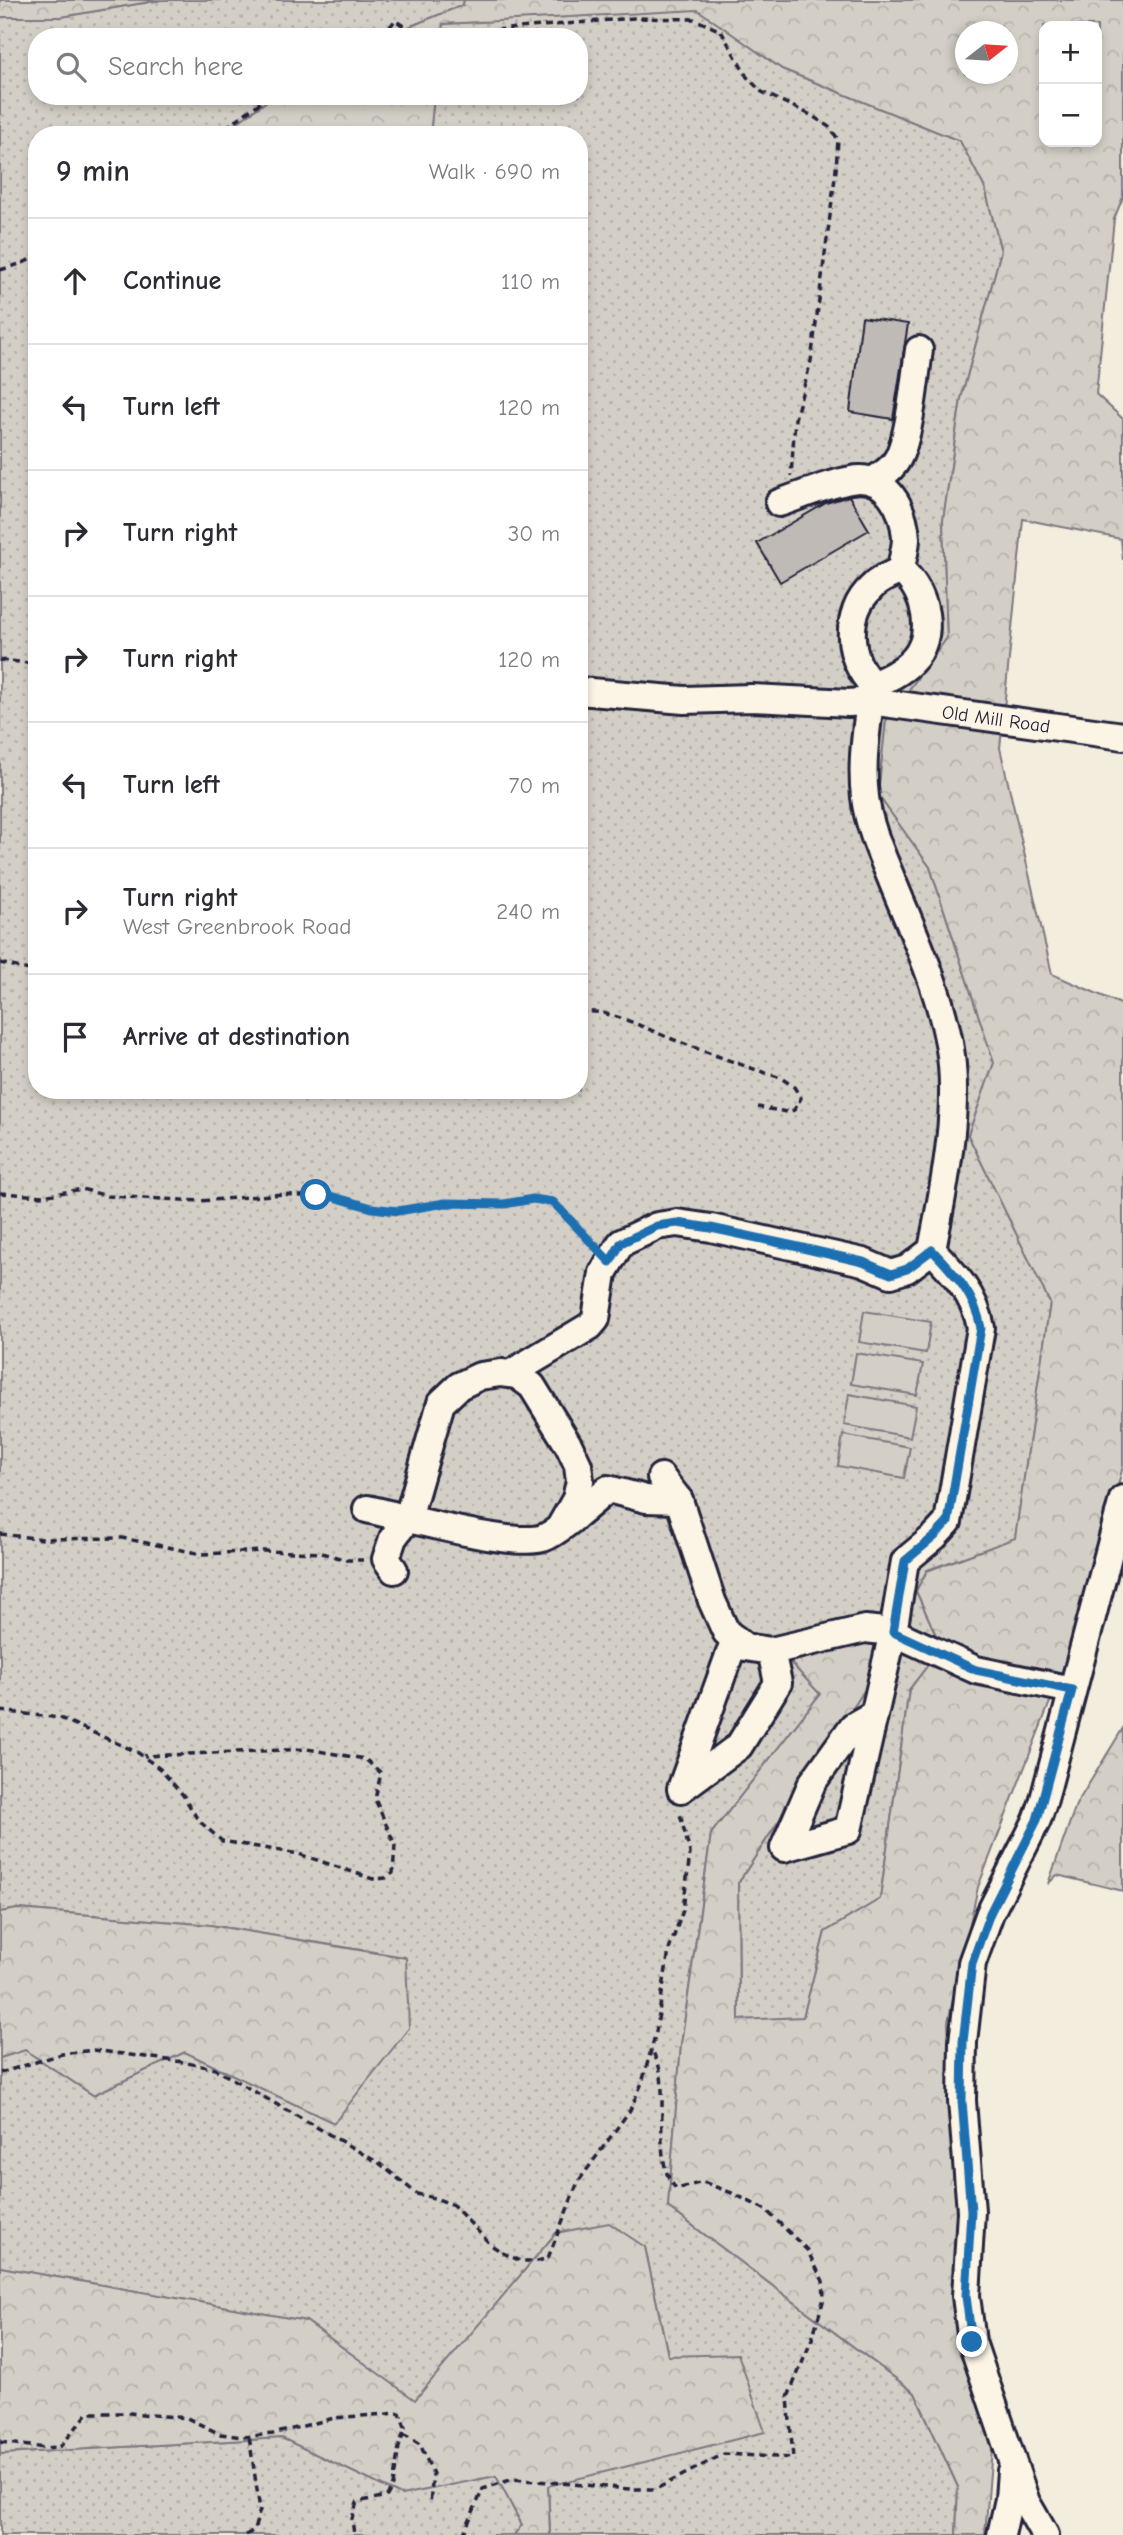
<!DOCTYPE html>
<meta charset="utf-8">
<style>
:root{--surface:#fff;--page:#f7f7f7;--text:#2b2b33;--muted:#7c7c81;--line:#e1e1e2}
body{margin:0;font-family:"Comic Neue",sans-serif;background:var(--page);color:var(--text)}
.controls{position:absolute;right:21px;top:21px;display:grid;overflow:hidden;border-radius:14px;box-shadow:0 4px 10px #0003}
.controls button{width:63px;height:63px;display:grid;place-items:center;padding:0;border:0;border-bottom:2px solid var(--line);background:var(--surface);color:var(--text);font:35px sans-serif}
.compass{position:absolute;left:955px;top:21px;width:63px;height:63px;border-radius:50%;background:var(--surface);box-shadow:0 4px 10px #0003;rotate:73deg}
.stop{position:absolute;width:21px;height:21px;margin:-16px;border:5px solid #1f6fb2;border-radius:50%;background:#fff}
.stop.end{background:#1f6fb2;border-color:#fff;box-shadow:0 2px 7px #0008}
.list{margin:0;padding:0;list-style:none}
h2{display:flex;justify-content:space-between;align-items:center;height:91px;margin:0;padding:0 28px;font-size:30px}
h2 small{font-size:23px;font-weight:400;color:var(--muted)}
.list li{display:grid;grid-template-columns:46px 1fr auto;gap:21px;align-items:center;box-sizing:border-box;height:126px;padding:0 28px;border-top:2px solid var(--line)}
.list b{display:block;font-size:26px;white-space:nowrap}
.list p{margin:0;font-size:23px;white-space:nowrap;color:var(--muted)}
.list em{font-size:23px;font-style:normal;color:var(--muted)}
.icon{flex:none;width:38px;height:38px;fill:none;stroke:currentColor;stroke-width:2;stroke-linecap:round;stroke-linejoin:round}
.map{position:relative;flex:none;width:1123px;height:2535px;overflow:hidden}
.search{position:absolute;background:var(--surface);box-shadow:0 4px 10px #0003;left:28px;top:28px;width:560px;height:77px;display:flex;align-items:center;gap:18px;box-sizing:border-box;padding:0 24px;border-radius:28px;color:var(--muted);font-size:26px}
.panel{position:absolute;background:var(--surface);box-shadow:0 4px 10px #0003;left:28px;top:126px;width:560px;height:973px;border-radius:28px}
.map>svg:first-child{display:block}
.grass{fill:url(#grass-dots);stroke:#7b7880;stroke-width:2}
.forest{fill:url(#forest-crowns);stroke:#7b7880;stroke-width:2;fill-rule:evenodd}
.pitch{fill:#d4cfc6;stroke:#7b7880;stroke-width:2}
.building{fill:#bfbab6;stroke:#22223b;stroke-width:2}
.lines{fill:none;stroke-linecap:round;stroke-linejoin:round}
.minor-casing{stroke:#22223b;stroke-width:32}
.path{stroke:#22223b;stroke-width:3.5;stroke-dasharray:7 5;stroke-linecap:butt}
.minor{stroke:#fcf5e5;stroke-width:26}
.route{stroke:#1f6fb2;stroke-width:9}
.labels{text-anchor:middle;stroke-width:7;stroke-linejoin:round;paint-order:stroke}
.street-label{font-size:19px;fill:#22223b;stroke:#fcf5e5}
</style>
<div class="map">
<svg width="1123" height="2535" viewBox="0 0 1123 2535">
<defs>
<pattern id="grass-dots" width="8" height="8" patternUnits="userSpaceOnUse" patternTransform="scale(1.75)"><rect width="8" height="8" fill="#d4cfc6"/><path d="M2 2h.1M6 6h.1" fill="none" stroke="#b6b1ab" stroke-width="1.8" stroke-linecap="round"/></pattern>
<pattern id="forest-crowns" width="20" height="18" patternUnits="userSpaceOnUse" patternTransform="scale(1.75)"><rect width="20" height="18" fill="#d4cfc6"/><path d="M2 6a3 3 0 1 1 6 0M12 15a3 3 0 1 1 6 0" fill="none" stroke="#b6b1ab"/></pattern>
</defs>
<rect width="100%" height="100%" fill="#f3edde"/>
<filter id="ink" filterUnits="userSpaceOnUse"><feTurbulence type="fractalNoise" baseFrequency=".0143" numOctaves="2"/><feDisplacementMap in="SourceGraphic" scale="14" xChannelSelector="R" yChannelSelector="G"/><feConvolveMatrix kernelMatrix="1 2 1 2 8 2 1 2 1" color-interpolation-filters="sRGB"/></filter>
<g filter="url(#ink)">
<g class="grass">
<polygon points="161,0 464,0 463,5 384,37 37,37 37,96 274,96 220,135 37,135 37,1090 579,1090 579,135 430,135 434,96 579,96 579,37 441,37 442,24 698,9 782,69 960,141 985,188 1001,251 961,399 943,520 947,638 886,721 878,795 930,867 994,1063 968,1135 1050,1303 1015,1539 927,1570 916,1591 937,1637 928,1665 909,1690 880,1899 825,1932 803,2018 739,2020 738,1883 879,1668 790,1662 820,1694 711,1834 681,2045 668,2207 915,2393 958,2487 956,2535 550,2535 548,2486 668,2356 645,2247 556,2233 415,2401 306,2321 0,2267 0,2058 25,2050 93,2095 185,2052 334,2123 405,1957 210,1925 18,1909 0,1912 0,17 61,17"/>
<polygon points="282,2438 401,2495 496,2475 522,2526 514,2535 0,2535 0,2454"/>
</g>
<g class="forest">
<polygon points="0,0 161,0 61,17 0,17"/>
<path d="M464,0h659v197l-9,22 -18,175 27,25v141l-2,-21 -98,-20 -23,229 52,226 71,31v461l-38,146 -107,275 -30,135 13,290 32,124 -8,99h-29l2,-48 -43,-94 -247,-186 13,-162 30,-211 109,-140 -30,-32 85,-22 4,28 -141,215 1,137 64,-3 22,-85 55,-33 29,-209 19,-25 9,-28 -21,-46 11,-20 88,-33 35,-235 -82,-168 26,-72 -64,-196 -52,-72 8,-74 61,-83 -4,-118 18,-121 40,-148 -16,-63 -25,-47 -178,-72 -84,-59 -255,14 -2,13h-57l79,-32zM1044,26h53v116h-53zM965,32h42v42h-42z"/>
<polygon points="274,96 434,96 430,135 220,135"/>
<polygon points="1123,1728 1123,1891 1057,1875 1048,1884 1076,1805"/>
<polygon points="18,1909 210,1925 406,1958 409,2028 334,2123 185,2052 93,2095 25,2050 0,2058 0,1912"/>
<polygon points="609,2223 645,2247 668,2356 738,2354 765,2432 548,2486 550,2535 514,2535 522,2525 496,2476 401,2495 282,2438 0,2454 0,2267 306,2321 415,2400 556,2233"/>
</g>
<g class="pitch">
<polygon points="864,1311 931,1322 926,1353 859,1342"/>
<polygon points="856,1353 923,1364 917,1395 851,1384"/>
<polygon points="849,1394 916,1406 910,1437 844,1425"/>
<polygon points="843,1435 910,1447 904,1478 838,1466"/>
</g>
<g class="building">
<polygon points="862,317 908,324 893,419 850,412"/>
<polygon points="849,496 869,530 780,582 757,543 826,503"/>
</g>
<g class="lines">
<defs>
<g id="minor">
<path d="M874,480c10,-6 19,-12 24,-22 12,-23 17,-81 21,-108"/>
<path id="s1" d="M779,503c24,-8 48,-19 72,-23 35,-7 53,28 55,58 0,10 -4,22 -5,32 -10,5 -22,9 -29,17 -29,26 -25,73 1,98l-3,16 253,35"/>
<path d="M873,685c13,-6 27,-12 38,-23 26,-25 15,-71 -10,-92"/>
<path d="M579,691l105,9 68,-2 97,5 21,-2c-4,32 -9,63 -5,96 3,26 14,52 24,76 22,55 49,111 60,170 12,63 -5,144 -17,207"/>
<path d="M510,1374l80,-48 6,-7 7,-46 18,-30 36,-17 20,-3 34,5 152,34 28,12 16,-5 25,-19c23,24 43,45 49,78l-33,194 -13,14 -30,25 -12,71 -45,198 -64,18 28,-65 41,-57 21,-12"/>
<polyline points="661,1477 679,1500 712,1601 726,1632 745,1647 771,1651 865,1629 893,1632 976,1670 1072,1690"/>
<path d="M367,1509c37,8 145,39 176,29 17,-6 49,-36 65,-49l38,10 33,1"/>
<polyline points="394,1570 386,1559 393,1538 408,1518 441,1403 459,1386 480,1376 501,1373 517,1375 532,1386 569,1446 578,1465 580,1481 576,1499 560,1527"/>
<polyline points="735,1639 681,1789 739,1746 778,1683 771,1651"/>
<polyline points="1001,2535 1009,2499 1011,2471"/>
<polyline points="1045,2535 1026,2502 972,2342 966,2296 971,2211 962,2101 963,2042 972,1963 990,1913 1037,1820 1043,1803 1123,1499"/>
</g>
</defs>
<use href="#minor" class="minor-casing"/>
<g class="path">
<polyline points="383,37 395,20 419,37"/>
<polyline points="449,37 461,33 634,18 694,19 721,31 747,77 762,92 811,115 829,127 838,139 836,170 811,361 795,419 791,476"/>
<polyline points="216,135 269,96"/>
<polyline points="0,270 23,263 37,256"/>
<polyline points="0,660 37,664"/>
<polyline points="0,963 37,972"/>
<path d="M579,1013c26,-7 69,17 93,26 36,14 72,27 109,39l13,9 7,11 -7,12 -7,2 -29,-5"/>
<polyline points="0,1193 43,1196 82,1189 107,1196 200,1201 284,1194 301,1196 327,1195 372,1208 398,1211 445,1203 504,1204 533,1199 553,1203 594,1246"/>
<polyline points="0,1534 43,1539 122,1538 202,1554 263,1551 322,1553 347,1560 363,1560"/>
<polyline points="0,1711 60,1718 137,1752 160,1769 183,1795 198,1820 222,1841 299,1854 373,1879 386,1878 393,1873 395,1845 375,1799 381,1773 365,1759 307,1749 144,1756"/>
<polyline points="0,2073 62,2054 93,2050 183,2062 215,2069 379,2163 417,2194 438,2199 453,2205 491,2245 503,2253 521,2261 538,2261 548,2258 578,2182 630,2110 642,2083 656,2032 669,1950 683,1910 690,1853 679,1810"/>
<polyline points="403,2434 420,2444 433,2474 430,2504"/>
<polyline points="0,2442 45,2448 60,2447 88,2413 130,2413 187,2418 220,2434 243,2437 273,2434 334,2418 400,2413 405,2428 399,2447 393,2485 387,2496 357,2502 352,2519 354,2535"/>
<polyline points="246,2535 254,2530 260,2510 249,2436"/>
<path d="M463,2535l20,-46 30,-10 117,10h26l68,-35 69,4 -5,-61 24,-58 12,-41 -1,-17 -16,-31 -41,-40 -34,-17 -29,-11 -26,7c-25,-21 -10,-89 -17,-118 -1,-7 -5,-14 -8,-21"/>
</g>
<use href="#minor" class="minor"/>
</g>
</g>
<g class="lines" filter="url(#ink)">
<path class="route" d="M316,1195h11l45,13 26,3 47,-8 59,1 29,-5 20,3 57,60 11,-19 36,-17 20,-3 34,5 83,18 69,16 28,12 16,-5 25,-19c23,24 43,45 49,78l-33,194 -13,14 -30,25 -12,71 83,38 96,20 -35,130 -47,93 -18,50 -9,79 -1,59 9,110 -5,85 6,46"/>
</g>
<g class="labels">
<g class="street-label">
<text dy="7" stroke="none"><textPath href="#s1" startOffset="486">Old Mill Road</textPath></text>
</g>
</g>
</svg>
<div class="controls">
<button>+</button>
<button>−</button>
</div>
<svg class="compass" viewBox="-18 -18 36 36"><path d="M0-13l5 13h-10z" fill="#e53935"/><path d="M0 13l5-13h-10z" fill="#7c7c81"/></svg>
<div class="stop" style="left:316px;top:1195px"></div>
<div class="stop end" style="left:972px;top:2342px"></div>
<div class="search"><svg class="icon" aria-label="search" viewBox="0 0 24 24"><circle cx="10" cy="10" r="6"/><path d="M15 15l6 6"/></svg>Search here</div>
<section class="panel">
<h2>9 min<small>Walk · 690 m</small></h2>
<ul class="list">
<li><svg class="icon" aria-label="ahead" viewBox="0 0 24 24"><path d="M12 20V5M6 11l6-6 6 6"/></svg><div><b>Continue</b></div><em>110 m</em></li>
<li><svg class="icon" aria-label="left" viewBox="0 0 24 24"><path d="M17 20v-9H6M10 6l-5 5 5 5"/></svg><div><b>Turn left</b></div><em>120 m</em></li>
<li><svg class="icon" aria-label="right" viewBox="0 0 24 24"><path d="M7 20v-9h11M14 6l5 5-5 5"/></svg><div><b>Turn right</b></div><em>30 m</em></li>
<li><svg class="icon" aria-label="right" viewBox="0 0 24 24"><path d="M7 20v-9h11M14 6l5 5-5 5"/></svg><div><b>Turn right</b></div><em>120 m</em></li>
<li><svg class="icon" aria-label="left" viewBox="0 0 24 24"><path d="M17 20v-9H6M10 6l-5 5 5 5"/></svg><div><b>Turn left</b></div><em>70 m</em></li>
<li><svg class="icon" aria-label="right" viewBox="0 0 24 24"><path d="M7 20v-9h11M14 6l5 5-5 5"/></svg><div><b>Turn right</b><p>West Greenbrook Road</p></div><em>240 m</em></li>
<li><svg class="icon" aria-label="arrive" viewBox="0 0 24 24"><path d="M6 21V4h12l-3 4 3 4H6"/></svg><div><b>Arrive at destination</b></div></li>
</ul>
</section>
</div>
